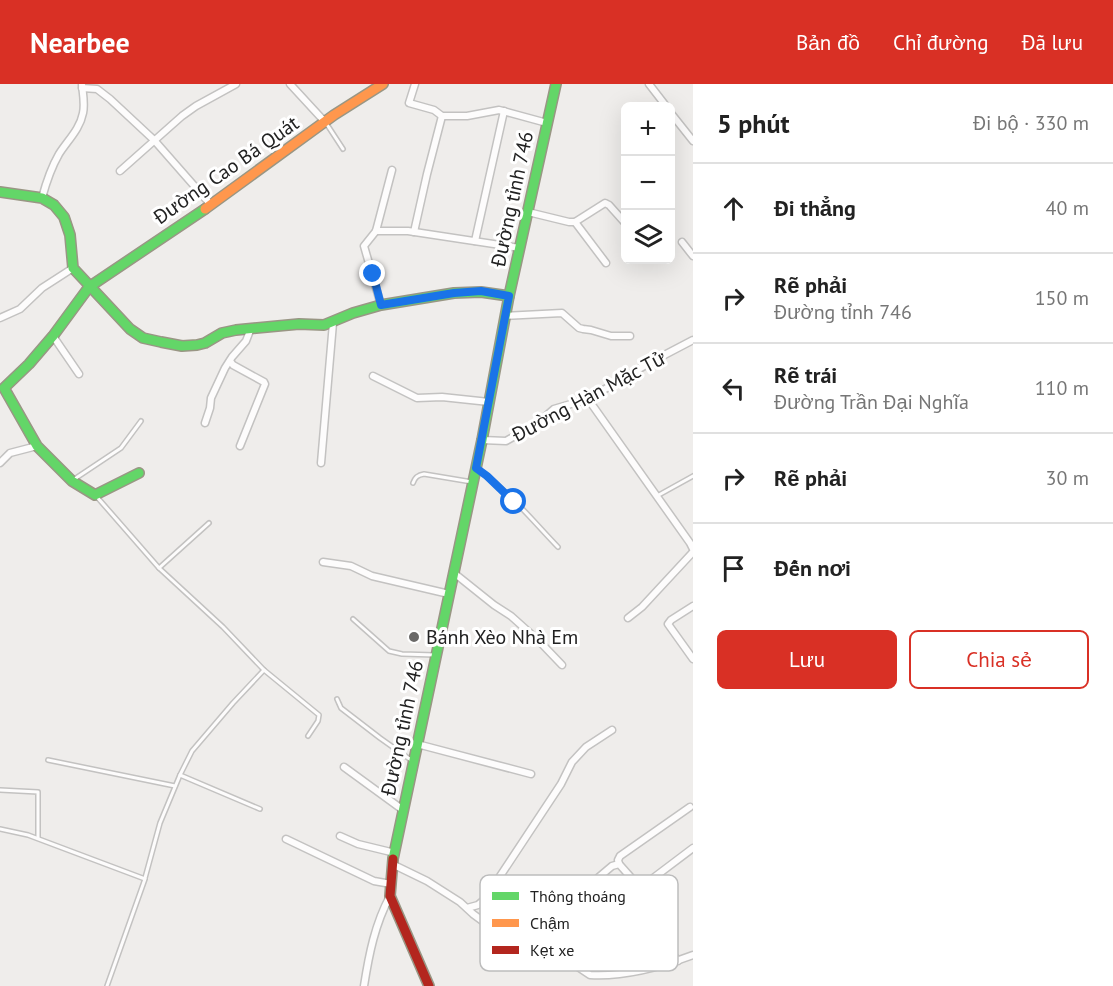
<!DOCTYPE html>
<html lang="vi">
<meta charset="utf-8">
<style>
:root{--surface:#fff;--page:#f6f6f6;--text:#222;--muted:#767676;--line:#e0e0e0;--accent:#d93025}
body{margin:0;font-family:"PT Sans",sans-serif;background:var(--page);color:var(--text)}
.controls{position:absolute;right:18px;top:18px;display:grid;overflow:hidden;border-radius:9px;box-shadow:0 6px 24px #0002}
.controls button{width:54px;height:54px;display:grid;place-items:center;padding:0;border:0;border-bottom:2px solid var(--line);background:var(--surface);color:var(--text);font:30px sans-serif}
.stop{position:absolute;width:18px;height:18px;margin:-14px;border:4px solid #1a73e8;border-radius:50%;background:#fff}
.stop.end{background:#1a73e8;border-color:#fff;box-shadow:0 2px 6px #0008}
.list{margin:0;padding:0;list-style:none}
h2{display:flex;justify-content:space-between;align-items:center;height:78px;margin:0;padding:0 24px;font-size:26px}
h2 small{font-size:20px;font-weight:400;color:var(--muted)}
.list li{display:grid;grid-template-columns:39px 1fr auto;gap:18px;align-items:center;box-sizing:border-box;height:90px;padding:0 24px;border-top:2px solid var(--line)}
.list b{display:block;font-size:22px;white-space:nowrap}
.list p{margin:0;font-size:20px;white-space:nowrap;color:var(--muted)}
.list em{font-size:20px;font-style:normal;color:var(--muted)}
.actions{display:flex;gap:12px;padding:18px 24px}
.actions a{flex:1;padding:14px 0;border:2px solid var(--accent);border-radius:9px;text-align:center;font-size:21px;color:var(--accent)}
.actions .main{background:var(--accent);color:#fff}
.icon{flex:none;width:33px;height:33px;fill:none;stroke:currentColor;stroke-width:2;stroke-linecap:round;stroke-linejoin:round}
.map{position:relative;flex:none;width:693px;height:902px;overflow:hidden}
header{display:flex;align-items:center;gap:36px;box-sizing:border-box;height:84px;padding:0 30px;background:var(--accent);color:#fff}
header strong{font-size:28px}
nav{display:flex;gap:33px;margin-inline-start:auto;font-size:21px}
main{display:flex}
aside{flex:1;background:var(--surface)}
.map>svg:first-child{display:block}
.lines{fill:none;stroke-linecap:round;stroke-linejoin:round}
.lane-casing{stroke:#c3c2c1;stroke-width:6}
.street-casing{stroke:#c3c2c1;stroke-width:9}
.fast-casing{stroke:#999684;stroke-width:12}
.slow-casing{stroke:#999684;stroke-width:12}
.jam-casing{stroke:#999684;stroke-width:12}
.lane{stroke:#fdfcfc;stroke-width:3}
.street{stroke:#fdfcfc;stroke-width:6}
.fast{stroke:#63d668;stroke-width:9}
.slow{stroke:#ff974d;stroke-width:9}
.jam{stroke:#b3261e;stroke-width:9}
.route{stroke:#1a73e8;stroke-width:8}
.poi-dot{fill:#6a6968;stroke:#fff;stroke-width:2}
.labels{text-anchor:middle;stroke-width:6;stroke-linejoin:round;paint-order:stroke}
.street-label{font-size:20px;fill:#222;stroke:#fff}
.poi-label{font-size:20px;fill:#222;stroke:#fff;text-anchor:start}
.key{fill:#fff;stroke:#bdbdbd;stroke-width:1.5}
.key-label{font-size:16px;fill:#222}
</style>
<header>
<strong>Nearbee</strong>
<nav><a>Bản đồ</a><a>Chỉ đường</a><a>Đã lưu</a></nav>
</header>
<main>
<div class="map">
<svg width="693" height="902" viewBox="0 0 693 902">
<rect width="100%" height="100%" fill="#efedeb"/>
<g class="lines">
<defs>
<g id="lane">
<polyline points="326,39 343,65"/>
<path d="M477,385c30,20 56,52 81,78"/>
<polyline points="73,396 121,364 141,337"/>
<path d="M413,399c2,-6 5,-8 11,-9l48,8"/>
<polyline points="657,412 693,392"/>
<polyline points="97,413 159,484 223,543 264,586 319,631 318,637 308,652"/>
<polyline points="159,484 209,439"/>
<polyline points="353,535 389,567 402,570 435,571"/>
<polyline points="337,615 341,624 380,654 411,676"/>
<polyline points="48,676 175,702"/>
<polyline points="180,691 260,725"/>
<polyline points="0,706 38,708 38,754"/>
<polyline points="0,745 28,751 145,795 107,902"/>
<polyline points="145,794 160,739 180,691 192,667 233,619 264,586"/>
</g>
<g id="street">
<polyline points="290,0 325,38"/>
<polyline points="415,0 409,19 434,26 442,32 467,32 499,26 547,39"/>
<polyline points="649,0 666,22"/>
<polyline points="82,4 97,5 110,15 154,56 211,121"/>
<polyline points="670,28 693,57"/>
<polyline points="120,87 182,32 196,22 236,0"/>
<path d="M42,114c4,-15 9,-30 17,-44 9,-14 21,-25 24,-41 2,-9 0,-19 -1,-28"/>
<polyline points="528,128 569,138 575,138 605,119 609,121 626,140"/>
<polyline points="575,138 606,179"/>
<polyline points="376,147 408,147 520,164"/>
<polyline points="414,148 427,90 442,32"/>
<polyline points="475,157 504,27"/>
<polyline points="682,158 693,172"/>
<polyline points="381,221 364,162 376,147 392,86"/>
<polyline points="505,232 562,229 579,244 583,245 591,246 611,252 630,252"/>
<polyline points="0,234 20,225 42,204 73,184"/>
<polyline points="53,252 79,290"/>
<polyline points="230,277 233,281 264,298 265,300 240,362"/>
<polyline points="373,292 417,314 442,313 489,318"/>
<polyline points="588,315 690,459 693,465"/>
<polyline points="205,339 210,324 211,314 225,284 232,273 246,257 251,244"/>
<polyline points="482,356 506,357 538,339 554,325 588,315 651,278 693,256"/>
<polyline points="0,379 10,369 37,362"/>
<polyline points="321,379 333,239"/>
<polyline points="323,478 351,482 372,492 449,510"/>
<polyline points="454,489 494,521 511,532 540,558 562,581"/>
<polyline points="693,522 671,536 668,540 693,575"/>
<polyline points="628,534 642,523 693,468"/>
<polyline points="417,660 531,690"/>
<polyline points="344,683 403,726"/>
<polyline points="340,752 358,760 395,769"/>
<polyline points="286,755 374,797 391,800"/>
<path d="M392,780l35,17 33,21 13,12 30,22 11,5 23,1 8,3 45,30c35,2 71,-8 103,-20"/>
<polyline points="619,780 618,776 620,772 690,723"/>
<polyline points="640,804 693,764"/>
<polyline points="467,824 478,821 485,815 561,700 572,678 586,663 612,646"/>
<polyline points="529,858 534,848 612,782 619,780 651,816 652,823 645,830 646,835 678,877"/>
<polyline points="559,871 628,809"/>
<polyline points="568,876 597,859 622,852 646,835"/>
<path d="M364,902c5,-32 11,-62 26,-90"/>
</g>
<g id="fast">
<polyline points="0,108 42,114 54,121 64,133 70,151 73,184 130,245 143,254 161,258 182,262 197,261 205,259 222,249 236,246 299,240 324,241 353,229 381,221 454,209 481,208 509,212"/>
<polyline points="139,389 95,411 72,397 37,362 4,304 29,280 53,252 89,203 205,125"/>
<polyline points="393,775 482,356 509,212 556,0"/>
</g>
<polyline id="slow" points="205,125 334,31 383,0"/>
<polyline id="jam" points="393,775 390,812 429,902"/>
</defs>
<use href="#lane" class="lane-casing"/>
<use href="#street" class="street-casing"/>
<use href="#fast" class="fast-casing"/>
<use href="#slow" class="slow-casing"/>
<use href="#jam" class="jam-casing"/>
<use href="#lane" class="lane"/>
<use href="#street" class="street"/>
<use href="#fast" class="fast"/>
<use href="#slow" class="slow"/>
<use href="#jam" class="jam"/>
</g>
<g class="lines">
<polyline class="route" points="373,190 381,221 454,209 481,207 509,212 476,384 487,392 514,418"/>
</g>
<circle class="poi-dot" cx="414" cy="553" r="6"/>
<g class="labels">
<g class="street-label">
<text transform="translate(226 86) rotate(-35)" y="7">Đường Cao Bá Quát</text>
<text transform="translate(512 115) rotate(-78)" y="7">Đường tỉnh 746</text>
<text transform="translate(589 312) rotate(-28)" y="7">Đường Hàn Mặc Tử</text>
<text transform="translate(402 644) rotate(-78)" y="7">Đường tỉnh 746</text>
</g>
<g class="poi-label">
<text x="426" y="560">Bánh Xèo Nhà Em</text>
</g>
</g>
<rect x="480" y="791" width="198" height="96" rx="9" class="key"/>
<rect x="492" y="808" width="27" height="8" fill="#63d668"/>
<rect x="492" y="835" width="27" height="8" fill="#ff974d"/>
<rect x="492" y="862" width="27" height="8" fill="#b3261e"/>
<g class="key-label">
<text x="530" y="818">Thông thoáng</text>
<text x="530" y="845">Chậm</text>
<text x="530" y="872">Kẹt xe</text>
</g>
</svg>
<div class="controls">
<button>+</button>
<button>−</button>
<button><svg class="icon" aria-label="layers" viewBox="0 0 24 24"><path d="M12 4l9 5-9 5-9-5zM3 14l9 5 9-5"/></svg></button>
</div>
<div class="stop" style="left:514px;top:418px"></div>
<div class="stop end" style="left:373px;top:190px"></div>
</div>
<aside>
<h2>5 phút<small>Đi bộ · 330 m</small></h2>
<ul class="list">
<li><svg class="icon" aria-label="ahead" viewBox="0 0 24 24"><path d="M12 20V5M6 11l6-6 6 6"/></svg><div><b>Đi thẳng</b></div><em>40 m</em></li>
<li><svg class="icon" aria-label="right" viewBox="0 0 24 24"><path d="M7 20v-9h11M14 6l5 5-5 5"/></svg><div><b>Rẽ phải</b><p>Đường tỉnh 746</p></div><em>150 m</em></li>
<li><svg class="icon" aria-label="left" viewBox="0 0 24 24"><path d="M17 20v-9H6M10 6l-5 5 5 5"/></svg><div><b>Rẽ trái</b><p>Đường Trần Đại Nghĩa</p></div><em>110 m</em></li>
<li><svg class="icon" aria-label="right" viewBox="0 0 24 24"><path d="M7 20v-9h11M14 6l5 5-5 5"/></svg><div><b>Rẽ phải</b></div><em>30 m</em></li>
<li><svg class="icon" aria-label="arrive" viewBox="0 0 24 24"><path d="M6 21V4h12l-3 4 3 4H6"/></svg><div><b>Đến nơi</b></div></li>
</ul>
<div class="actions"><a class="main">Lưu</a><a>Chia sẻ</a></div>
</aside>
</main>
